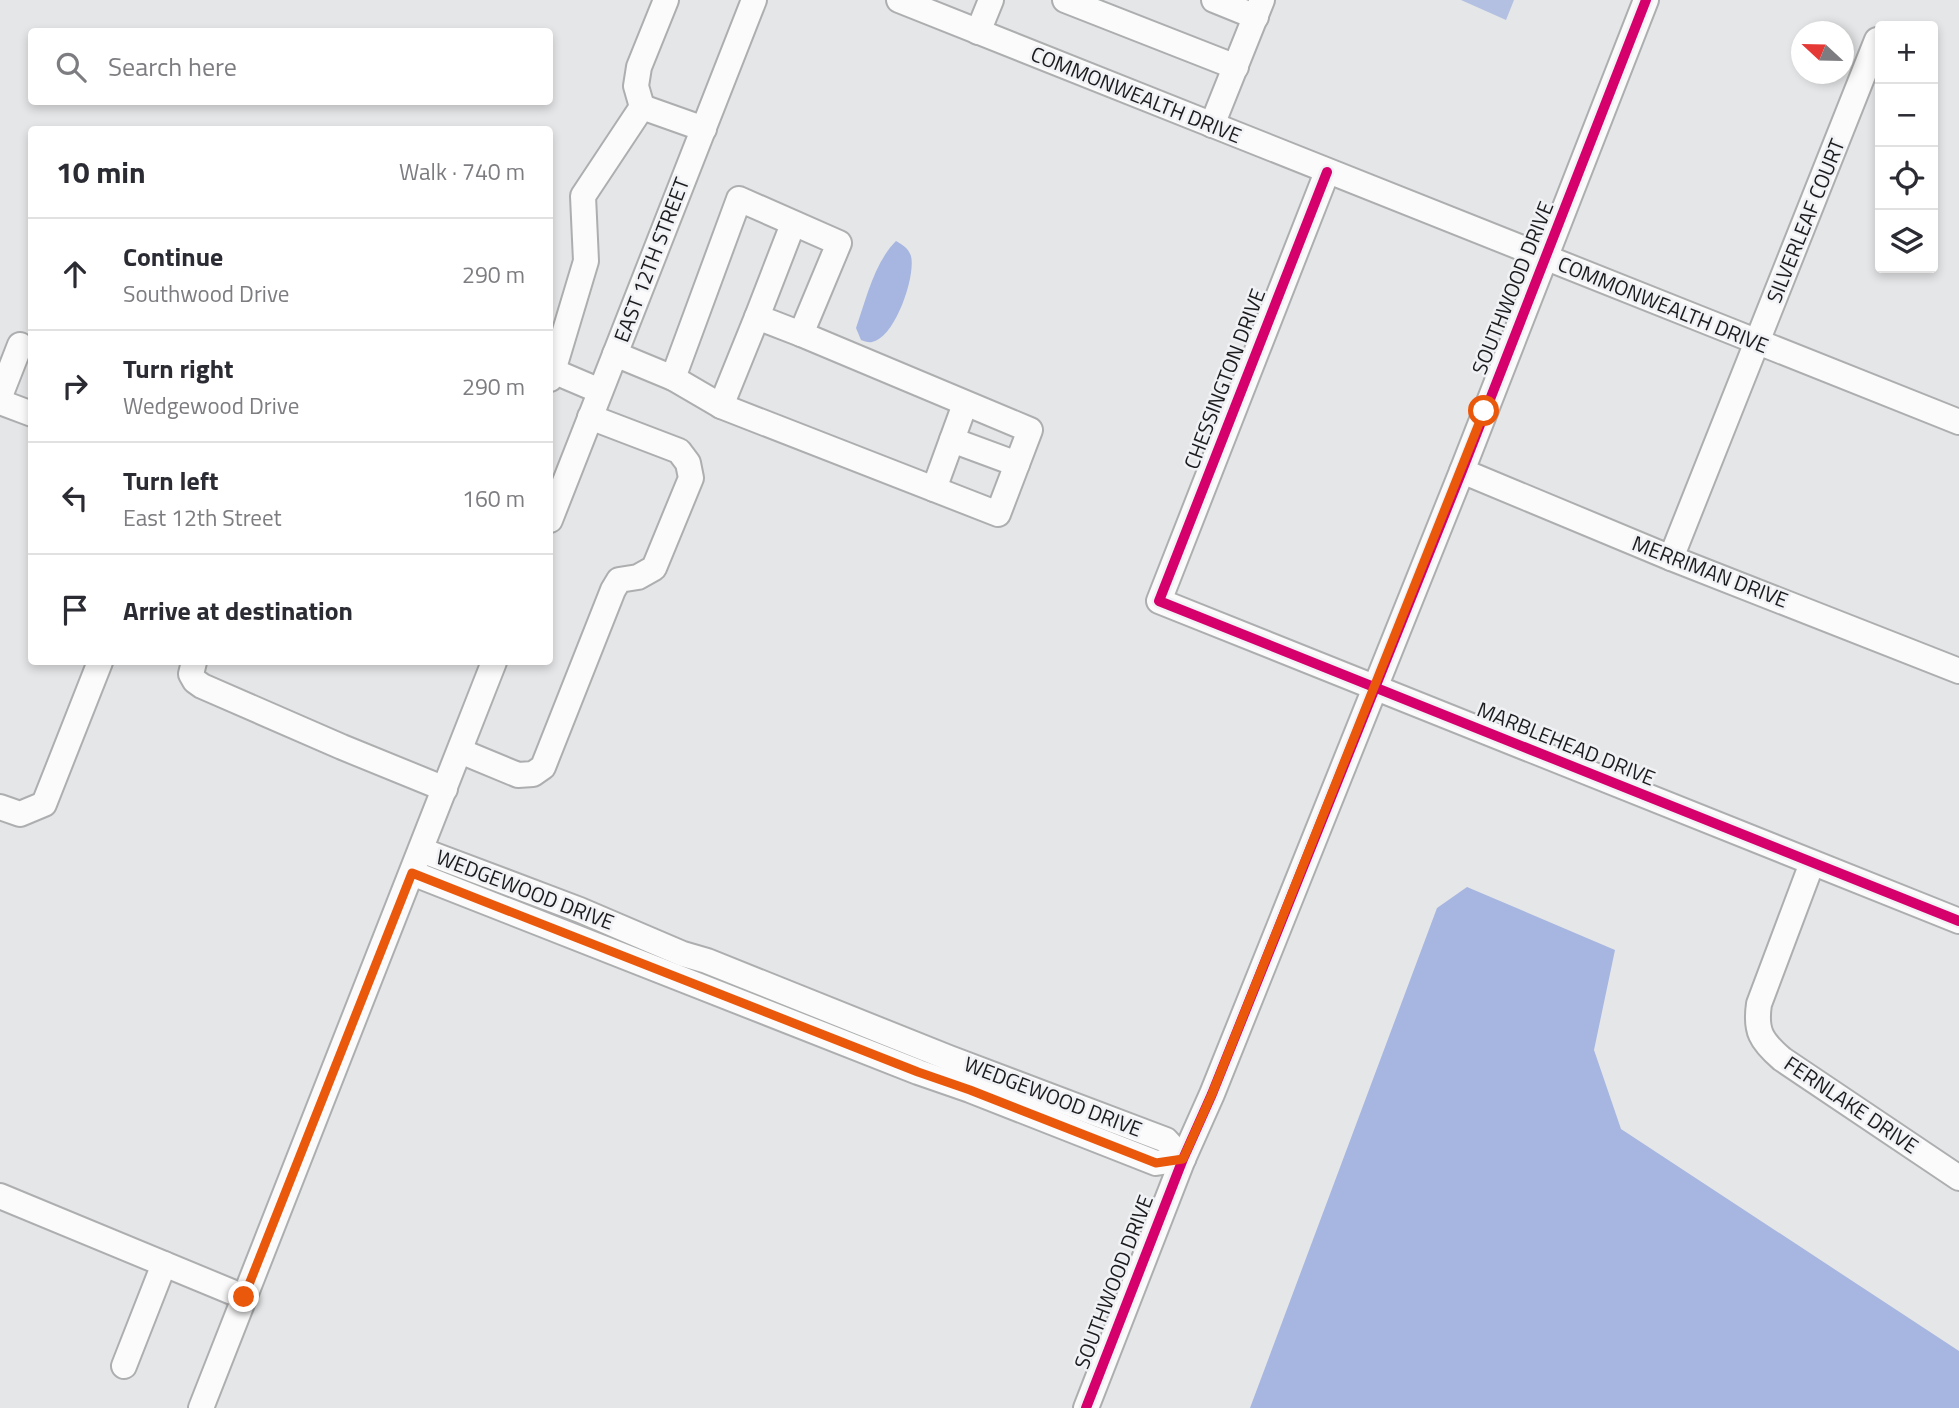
<!DOCTYPE html>
<meta charset="utf-8">
<style>
:root{--surface:#fff;--page:#f2f2f3;--text:#2b2b33;--muted:#7c7c81;--line:#e1e1e2}
body{margin:0;font-family:"Titillium Web",sans-serif;background:var(--page);color:var(--text)}
.controls{position:absolute;right:21px;top:21px;display:grid;overflow:hidden;border-radius:7px;box-shadow:0 4px 10px #0003}
.controls button{width:63px;height:63px;display:grid;place-items:center;padding:0;border:0;border-bottom:2px solid var(--line);background:var(--surface);color:var(--text);font:35px sans-serif}
.compass{position:absolute;left:1791px;top:21px;width:63px;height:63px;border-radius:50%;background:var(--surface);box-shadow:0 4px 10px #0003;rotate:292deg}
.stop{position:absolute;width:21px;height:21px;margin:-16px;border:5px solid #ea580c;border-radius:50%;background:#fff}
.stop.end{background:#ea580c;border-color:#fff;box-shadow:0 2px 7px #0008}
.list{margin:0;padding:0;list-style:none}
h2{display:flex;justify-content:space-between;align-items:center;height:91px;margin:0;padding:0 28px;font-size:30px}
h2 small{font-size:23px;font-weight:400;color:var(--muted)}
.list li{display:grid;grid-template-columns:46px 1fr auto;gap:21px;align-items:center;box-sizing:border-box;height:112px;padding:0 28px;border-top:2px solid var(--line)}
.list b{display:block;font-size:26px;white-space:nowrap}
.list p{margin:0;font-size:23px;white-space:nowrap;color:var(--muted)}
.list em{font-size:23px;font-style:normal;color:var(--muted)}
.icon{flex:none;width:38px;height:38px;fill:none;stroke:currentColor;stroke-width:2;stroke-linecap:round;stroke-linejoin:round}
.map{position:relative;flex:none;width:1959px;height:1408px;overflow:hidden}
.search{position:absolute;background:var(--surface);box-shadow:0 4px 10px #0003;left:28px;top:28px;width:525px;height:77px;display:flex;align-items:center;gap:18px;box-sizing:border-box;padding:0 24px;border-radius:7px;color:var(--muted);font-size:26px}
.panel{position:absolute;background:var(--surface);box-shadow:0 4px 10px #0003;left:28px;top:126px;width:525px;height:539px;border-radius:7px}
.map>svg:first-child{display:block}
.forest{fill:#b3c0e1}
.water{fill:#a6b6e1}
.lines{fill:none;stroke-linecap:round;stroke-linejoin:round}
.minor-casing{stroke:#adaeaf;stroke-width:28}
.minor{stroke:#fbfbfb;stroke-width:24}
.cycleway-casing{stroke:#f1f2f5;stroke-width:15}
.cycleway{stroke:#d6006c;stroke-width:10}
.route{stroke:#ea580c;stroke-width:9}
.labels{text-anchor:middle;stroke-width:5;stroke-linejoin:round;paint-order:stroke}
.street-label{font-size:21px;fill:#1c1c1e;stroke:#f1f2f5}
</style>
<div class="map">
<svg width="1959" height="1408" viewBox="0 0 1959 1408">
<rect width="100%" height="100%" fill="#e5e6e7"/>
<polygon class="forest" points="1461,0 1514,0 1506,20"/>
<g class="water">
<path d="M896,241c7,4 12,7 15,15 5,20 -16,82 -39,86 -3,1 -8,-1 -11,-2l-5,-12c10,-28 18,-65 40,-87z"/>
<polygon points="1467,887 1615,950 1594,1050 1621,1129 1959,1351 1959,1408 1250,1408 1437,908"/>
</g>
<g class="lines">
<defs>
<g id="minor">
<polyline points="899,0 1959,422"/>
<polyline points="1065,0 1236,67"/>
<polyline points="1214,0 1256,17"/>
<polyline points="978,32 991,0"/>
<polyline points="642,107 636,86 639,67 666,0"/>
<polyline points="1212,125 1262,0"/>
<polyline points="1327,172 1159,601 1959,921"/>
<polyline points="615,354 673,378 739,199 839,243 801,334 757,317 793,224"/>
<polyline points="553,371 586,261 583,196 642,107 704,129"/>
<polyline points="673,378 721,406 757,317"/>
<polyline points="550,379 553,371 600,391"/>
<polyline points="0,396 20,345"/>
<polyline points="0,402 32,414"/>
<polyline points="721,406 998,514 1030,430 801,334"/>
<polyline points="952,440 1017,464"/>
<polyline points="1462,471 1671,558 1959,671"/>
<polyline points="934,489 965,404"/>
<polyline points="550,520 754,0"/>
<polyline points="1671,558 1877,40"/>
<polyline points="194,662 191,674 195,681 202,686 342,747 445,789"/>
<polyline points="460,751 518,775 533,774 543,767 613,590 619,580 638,577 654,568 691,478 688,463 679,451 590,417"/>
<polyline points="0,807 20,814 44,804 100,662"/>
<polyline points="421,850 580,910 683,954 707,961 949,1058 1166,1140 1183,1159"/>
<path d="M1812,863l-53,141c-4,27 2,37 23,55l177,119"/>
<polyline points="412,873 918,1072 970,1090 1156,1163 1183,1159"/>
<polyline points="0,1196 244,1297"/>
<polyline points="124,1366 164,1264"/>
<polyline points="201,1408 494,662"/>
<polyline points="1086,1408 1183,1159 1212,1094 1462,471 1646,0"/>
</g>
</defs>
<use href="#minor" class="minor-casing"/>
<use href="#minor" class="minor"/>
<defs>
<g id="cycleway">
<polyline points="1327,172 1159,601 1959,921"/>
<polyline points="1086,1408 1183,1159 1212,1094 1462,471 1646,0"/>
</g>
</defs>
<use href="#cycleway" class="cycleway-casing"/>
<use href="#cycleway" class="cycleway"/>
</g>
<g class="lines">
<polyline class="route" points="244,1297 412,873 918,1072 970,1090 1156,1163 1183,1159 1212,1094 1484,411"/>
</g>
<g class="labels">
<g class="street-label">
<text transform="translate(1136 95) rotate(22)" y="7">COMMONWEALTH DRIVE</text>
<text transform="translate(1806 221) rotate(-68)" y="7">SILVERLEAF COURT</text>
<text transform="translate(652 260) rotate(-69)" y="7">EAST 12TH STREET</text>
<text transform="translate(1513 288) rotate(-68)" y="7">SOUTHWOOD DRIVE</text>
<text transform="translate(1663 305) rotate(22)" y="7">COMMONWEALTH DRIVE</text>
<text transform="translate(1225 379) rotate(-69)" y="7">CHESSINGTON DRIVE</text>
<text transform="translate(1710 572) rotate(21)" y="7">MERRIMAN DRIVE</text>
<text transform="translate(1566 744) rotate(22)" y="7">MARBLEHEAD DRIVE</text>
<text transform="translate(525 890) rotate(21)" y="7">WEDGEWOOD DRIVE</text>
<text transform="translate(1053 1097) rotate(21)" y="7">WEDGEWOOD DRIVE</text>
<text transform="translate(1851 1105) rotate(34)" y="7">FERNLAKE DRIVE</text>
<text transform="translate(1114 1282) rotate(-69)" y="7">SOUTHWOOD DRIVE</text>
</g>
</g>
</svg>
<div class="controls">
<button>+</button>
<button>−</button>
<button><svg class="icon" aria-label="locate" viewBox="0 0 24 24"><circle cx="12" cy="12" r="6"/><path d="M12 2v4M12 18v4M2 12h4M18 12h4"/></svg></button>
<button><svg class="icon" aria-label="layers" viewBox="0 0 24 24"><path d="M12 4l9 5-9 5-9-5zM3 14l9 5 9-5"/></svg></button>
</div>
<svg class="compass" viewBox="-18 -18 36 36"><path d="M0-13l5 13h-10z" fill="#e53935"/><path d="M0 13l5-13h-10z" fill="#7c7c81"/></svg>
<div class="stop" style="left:1484px;top:411px"></div>
<div class="stop end" style="left:244px;top:1297px"></div>
<div class="search"><svg class="icon" aria-label="search" viewBox="0 0 24 24"><circle cx="10" cy="10" r="6"/><path d="M15 15l6 6"/></svg>Search here</div>
<section class="panel">
<h2>10 min<small>Walk · 740 m</small></h2>
<ul class="list">
<li><svg class="icon" aria-label="ahead" viewBox="0 0 24 24"><path d="M12 20V5M6 11l6-6 6 6"/></svg><div><b>Continue</b><p>Southwood Drive</p></div><em>290 m</em></li>
<li><svg class="icon" aria-label="right" viewBox="0 0 24 24"><path d="M7 20v-9h11M14 6l5 5-5 5"/></svg><div><b>Turn right</b><p>Wedgewood Drive</p></div><em>290 m</em></li>
<li><svg class="icon" aria-label="left" viewBox="0 0 24 24"><path d="M17 20v-9H6M10 6l-5 5 5 5"/></svg><div><b>Turn left</b><p>East 12th Street</p></div><em>160 m</em></li>
<li><svg class="icon" aria-label="arrive" viewBox="0 0 24 24"><path d="M6 21V4h12l-3 4 3 4H6"/></svg><div><b>Arrive at destination</b></div></li>
</ul>
</section>
</div>
